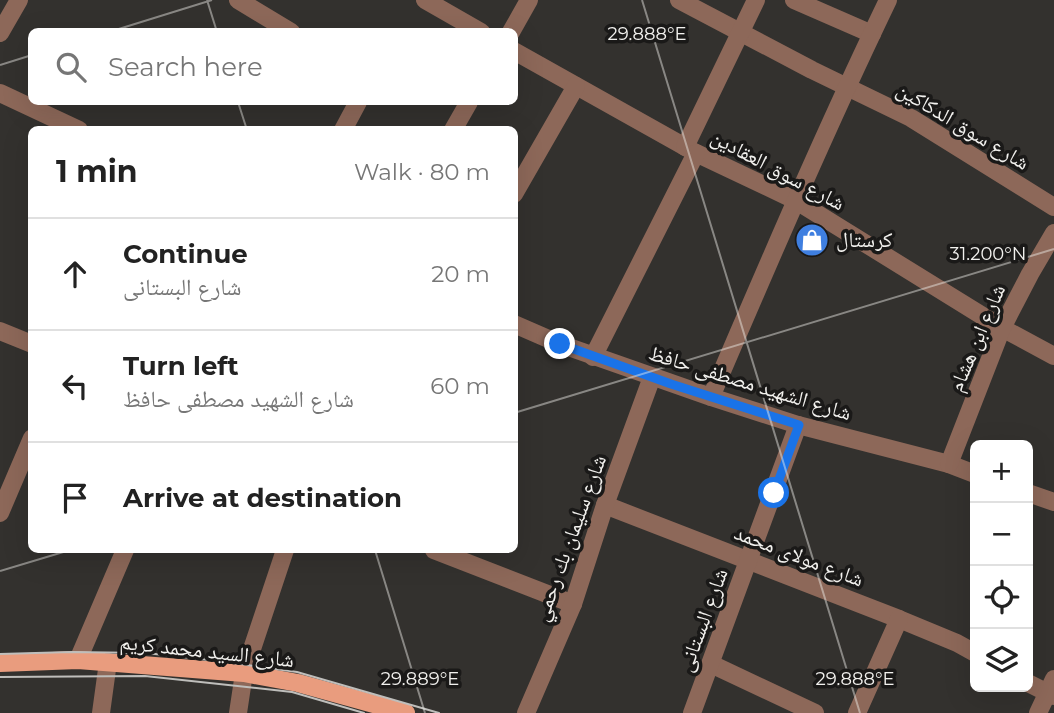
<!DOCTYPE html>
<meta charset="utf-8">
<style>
:root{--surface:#fff;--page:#f6f6f6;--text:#222;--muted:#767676;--line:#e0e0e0}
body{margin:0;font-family:Montserrat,"Noto Naskh Arabic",sans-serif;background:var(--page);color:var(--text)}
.controls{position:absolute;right:21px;bottom:21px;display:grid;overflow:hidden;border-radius:10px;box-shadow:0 7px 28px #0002}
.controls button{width:63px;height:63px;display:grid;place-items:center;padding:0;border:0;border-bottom:2px solid var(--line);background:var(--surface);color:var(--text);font:35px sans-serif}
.stop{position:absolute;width:21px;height:21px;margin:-16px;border:5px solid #1a73e8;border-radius:50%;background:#fff}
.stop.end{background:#1a73e8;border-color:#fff;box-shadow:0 2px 7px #0008}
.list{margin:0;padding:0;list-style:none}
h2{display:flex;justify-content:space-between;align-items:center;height:91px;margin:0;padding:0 28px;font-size:30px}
h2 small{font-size:23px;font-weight:400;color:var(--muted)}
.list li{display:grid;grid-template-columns:46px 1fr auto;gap:21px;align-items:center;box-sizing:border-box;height:112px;padding:0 28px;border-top:2px solid var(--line)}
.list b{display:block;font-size:26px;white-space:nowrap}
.list p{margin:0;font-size:23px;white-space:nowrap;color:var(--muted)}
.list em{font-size:23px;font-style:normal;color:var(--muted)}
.icon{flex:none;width:38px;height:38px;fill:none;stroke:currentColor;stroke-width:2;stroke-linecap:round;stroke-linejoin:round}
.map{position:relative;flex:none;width:1054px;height:713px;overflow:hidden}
.search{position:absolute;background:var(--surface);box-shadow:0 7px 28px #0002;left:28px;top:28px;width:490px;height:77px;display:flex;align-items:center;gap:18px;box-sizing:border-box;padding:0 24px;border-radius:10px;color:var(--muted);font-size:26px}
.panel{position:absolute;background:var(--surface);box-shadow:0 7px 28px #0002;left:28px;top:126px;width:490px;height:427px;border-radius:10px}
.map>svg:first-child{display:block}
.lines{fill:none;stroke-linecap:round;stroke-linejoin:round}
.minor{stroke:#8d6859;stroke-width:18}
.major{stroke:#e99c7e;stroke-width:18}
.tram{stroke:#bfbebb;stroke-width:2}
.route{stroke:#1a73e8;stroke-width:9}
.ticks{fill:none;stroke:#f2f1ee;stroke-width:2;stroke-opacity:0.45}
.labels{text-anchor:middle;stroke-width:7;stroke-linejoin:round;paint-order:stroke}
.street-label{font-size:21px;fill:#f2f1ee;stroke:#1a1918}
.poi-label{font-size:21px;fill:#f2f1ee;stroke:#1a1918;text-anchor:start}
.ticks-label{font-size:18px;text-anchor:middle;fill:#f2f1ee;stroke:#1a1918;stroke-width:7;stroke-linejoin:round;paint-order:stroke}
</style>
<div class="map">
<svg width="1054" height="713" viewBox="0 0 1054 713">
<rect width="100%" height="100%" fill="#33312e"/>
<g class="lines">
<g class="minor">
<polyline points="238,0 291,32"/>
<polyline points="425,0 481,32"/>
<polyline points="679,0 812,70 911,118 1054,207"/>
<polyline points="794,0 872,34"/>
<polyline points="511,32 529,0"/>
<polyline points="0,33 19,0"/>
<polyline points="514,51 696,153 795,200 1002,328 1054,356"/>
<polyline points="0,93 79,130"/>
<polyline points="343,130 358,102"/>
<polyline points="453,130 469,102"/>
<polyline points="685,147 756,0"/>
<polyline points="514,194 576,86"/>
<polyline points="514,324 560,344 711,397 798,425 949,464 975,474"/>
<polyline points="0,331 32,344"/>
<polyline points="593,357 696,153"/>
<path d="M711,397c57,-133 114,-266 177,-397"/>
<polyline points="949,464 1002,328 1030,274 1054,233"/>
<polyline points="1028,493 1054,502"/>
<polyline points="605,505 899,619 957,643 975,653"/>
<polyline points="0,513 32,438"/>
<polyline points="434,550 573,604"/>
<polyline points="78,660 125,550"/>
<polyline points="711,664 815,713"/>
<polyline points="1028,683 1054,696"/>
<polyline points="101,713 108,662"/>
<polyline points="238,713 244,673 285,550"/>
<polyline points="526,713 573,604 605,505 652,377"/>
<polyline points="692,713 798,425"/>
<polyline points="857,713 899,619"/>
<polyline points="1038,713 1054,679"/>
</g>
<polyline class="major" points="0,663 78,660 244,673 298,683 406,713"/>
<g class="tram">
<polyline points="0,654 71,652 146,653 218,661 297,672 439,713"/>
<polyline points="0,677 145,676 292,692 364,713"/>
</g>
</g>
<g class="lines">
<polyline class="route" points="560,344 671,384 799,425 774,493"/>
</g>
<path class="ticks" d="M207,0l10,32M642,0l218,713M109,32l103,-32M0,65l32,-10M238,102l9,28M514,413l540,-164M375,550l50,163M0,571l70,-21"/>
<defs>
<symbol id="shop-disc" viewBox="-11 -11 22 22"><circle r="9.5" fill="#3f7fe0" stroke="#1a1918"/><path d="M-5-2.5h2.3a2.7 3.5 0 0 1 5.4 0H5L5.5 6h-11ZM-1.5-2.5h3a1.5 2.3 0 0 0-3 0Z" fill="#fff"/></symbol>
</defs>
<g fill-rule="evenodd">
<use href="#shop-disc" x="793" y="221" width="38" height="38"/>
</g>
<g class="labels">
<g class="street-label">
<text transform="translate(963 126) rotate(31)" y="7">شارع سوق الدكاكين</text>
<text transform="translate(778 170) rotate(28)" y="7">شارع سوق العقادين</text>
<text transform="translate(977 338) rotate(-67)" y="7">شارع ابن هشام</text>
<text transform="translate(750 383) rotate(17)" y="7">شارع الشهيد مصطفى حافظ</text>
<text transform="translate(570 538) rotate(-70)" y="7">شارع سليمان بك رحمي</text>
<text transform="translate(799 556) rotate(21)" y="7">شارع مولاى محمد</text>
<text transform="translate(703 620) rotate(-70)" y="7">شارع البستانى</text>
<text transform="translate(207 651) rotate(6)" y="7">شارع السيد محمد كريم</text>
</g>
<g class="poi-label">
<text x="836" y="247">كرستال</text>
</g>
</g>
<g class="ticks-label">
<text x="647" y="40">29.888°E</text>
<text x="988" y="260">31.200°N</text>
<text x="420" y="685">29.889°E</text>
<text x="855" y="685">29.888°E</text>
</g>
</svg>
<div class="controls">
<button>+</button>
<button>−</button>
<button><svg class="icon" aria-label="locate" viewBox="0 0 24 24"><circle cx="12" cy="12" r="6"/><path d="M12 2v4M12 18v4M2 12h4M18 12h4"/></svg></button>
<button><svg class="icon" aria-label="layers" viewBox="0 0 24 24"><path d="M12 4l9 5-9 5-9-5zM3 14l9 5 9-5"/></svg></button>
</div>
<div class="stop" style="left:774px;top:493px"></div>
<div class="stop end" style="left:560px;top:344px"></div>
<div class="search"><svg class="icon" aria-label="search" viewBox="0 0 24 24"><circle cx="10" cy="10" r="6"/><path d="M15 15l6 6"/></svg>Search here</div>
<section class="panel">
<h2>1 min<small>Walk · 80 m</small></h2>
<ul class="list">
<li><svg class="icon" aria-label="ahead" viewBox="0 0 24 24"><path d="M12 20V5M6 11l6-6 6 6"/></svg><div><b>Continue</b><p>شارع البستانى</p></div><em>20 m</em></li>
<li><svg class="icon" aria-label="left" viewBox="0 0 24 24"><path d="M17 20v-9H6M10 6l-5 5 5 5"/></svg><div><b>Turn left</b><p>شارع الشهيد مصطفى حافظ</p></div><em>60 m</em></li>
<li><svg class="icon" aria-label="arrive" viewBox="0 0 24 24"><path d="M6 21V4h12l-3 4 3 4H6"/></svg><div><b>Arrive at destination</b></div></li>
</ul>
</section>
</div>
